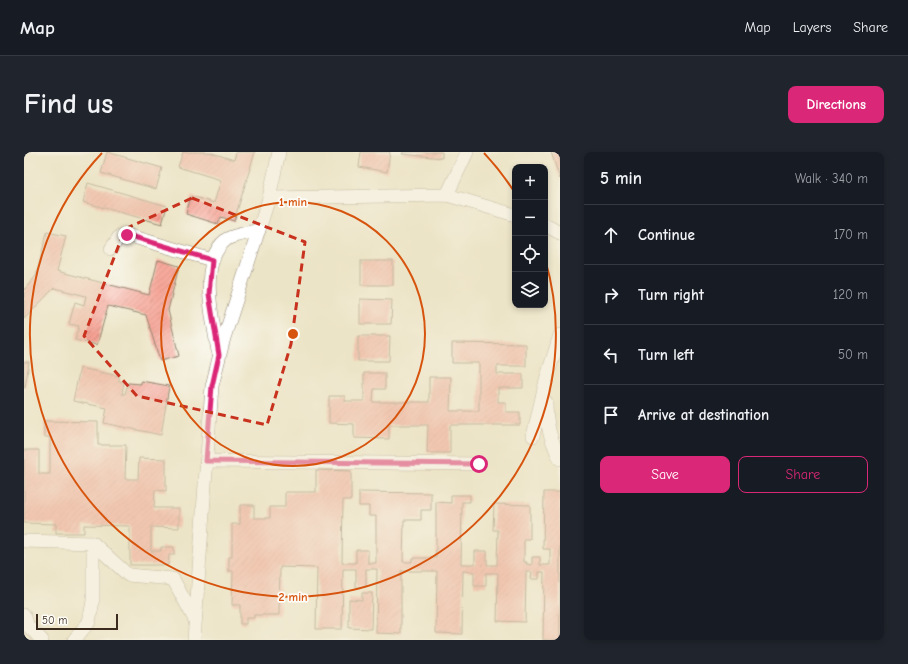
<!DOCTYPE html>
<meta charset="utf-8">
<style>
:root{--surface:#171b24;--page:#20242c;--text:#f1f3f6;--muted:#9ea1a6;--line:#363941;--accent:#db2777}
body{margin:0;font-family:"Comic Neue",sans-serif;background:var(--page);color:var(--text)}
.controls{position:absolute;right:12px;top:12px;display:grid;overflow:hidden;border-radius:8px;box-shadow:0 2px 6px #0003}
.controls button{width:36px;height:36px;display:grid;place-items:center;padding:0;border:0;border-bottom:1px solid var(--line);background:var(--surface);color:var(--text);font:20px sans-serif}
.scale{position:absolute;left:12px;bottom:10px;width:82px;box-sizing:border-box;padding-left:4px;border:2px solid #3b2a1e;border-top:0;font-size:11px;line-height:14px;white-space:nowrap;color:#3b2a1e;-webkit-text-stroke:3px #fdfcf7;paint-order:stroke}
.stop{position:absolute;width:12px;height:12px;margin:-9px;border:3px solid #db2777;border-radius:50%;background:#fff}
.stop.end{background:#db2777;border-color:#fff;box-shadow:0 1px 4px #0008}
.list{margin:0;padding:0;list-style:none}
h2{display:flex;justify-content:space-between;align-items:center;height:52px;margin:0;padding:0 16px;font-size:17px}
h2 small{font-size:13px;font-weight:400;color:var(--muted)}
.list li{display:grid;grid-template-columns:26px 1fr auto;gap:12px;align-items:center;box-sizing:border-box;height:60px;padding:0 16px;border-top:1px solid var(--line)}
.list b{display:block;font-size:15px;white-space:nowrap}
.list em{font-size:13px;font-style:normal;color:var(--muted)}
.actions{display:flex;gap:8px;padding:12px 16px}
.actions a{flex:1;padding:9px 0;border:1px solid var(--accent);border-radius:8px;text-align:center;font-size:14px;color:var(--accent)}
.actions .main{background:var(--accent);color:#fff}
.icon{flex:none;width:22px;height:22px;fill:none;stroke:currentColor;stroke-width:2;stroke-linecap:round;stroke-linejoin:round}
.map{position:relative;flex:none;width:536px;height:488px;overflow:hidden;border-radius:8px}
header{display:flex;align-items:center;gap:24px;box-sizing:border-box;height:56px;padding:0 20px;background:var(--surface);border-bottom:1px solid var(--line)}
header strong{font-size:19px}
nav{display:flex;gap:22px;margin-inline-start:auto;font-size:14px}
.intro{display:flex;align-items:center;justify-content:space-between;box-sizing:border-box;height:96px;padding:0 24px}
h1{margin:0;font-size:28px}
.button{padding:10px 18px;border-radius:8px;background:var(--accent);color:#fff;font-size:14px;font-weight:700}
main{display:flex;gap:24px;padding:0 24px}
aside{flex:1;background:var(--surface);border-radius:8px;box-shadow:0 2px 6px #0003}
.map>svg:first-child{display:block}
.building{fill:url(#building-hatch)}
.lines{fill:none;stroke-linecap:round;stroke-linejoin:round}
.minor-casing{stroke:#948772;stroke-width:14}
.minor{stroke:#fff;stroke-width:13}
.route{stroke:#db2777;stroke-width:5}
.marked{fill:none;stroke:#c8321e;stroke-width:3;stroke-dasharray:8 5;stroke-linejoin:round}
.ring{fill:none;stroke:#d7540e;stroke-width:2}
.centre{fill:#d7540e;stroke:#fdfcf7;stroke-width:2}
.ring-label{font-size:12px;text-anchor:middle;font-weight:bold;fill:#d7540e;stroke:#fdfcf7;stroke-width:3.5;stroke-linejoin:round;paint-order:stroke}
</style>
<header>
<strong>Map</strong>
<nav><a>Map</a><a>Layers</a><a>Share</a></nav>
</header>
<div class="intro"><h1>Find us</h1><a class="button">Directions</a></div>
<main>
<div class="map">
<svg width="536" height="488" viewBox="0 0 536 488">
<defs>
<pattern id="building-hatch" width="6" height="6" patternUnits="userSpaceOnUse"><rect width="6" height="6" fill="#f7a394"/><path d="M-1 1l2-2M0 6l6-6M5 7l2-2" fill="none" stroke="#c98578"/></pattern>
</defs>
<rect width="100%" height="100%" fill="#fdfcf7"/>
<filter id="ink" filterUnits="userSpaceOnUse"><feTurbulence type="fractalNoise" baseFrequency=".025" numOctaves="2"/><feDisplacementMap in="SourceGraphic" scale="8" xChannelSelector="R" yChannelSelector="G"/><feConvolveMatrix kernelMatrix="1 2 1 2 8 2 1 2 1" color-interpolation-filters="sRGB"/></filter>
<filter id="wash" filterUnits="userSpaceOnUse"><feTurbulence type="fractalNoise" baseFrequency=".012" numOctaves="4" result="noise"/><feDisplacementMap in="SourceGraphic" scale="16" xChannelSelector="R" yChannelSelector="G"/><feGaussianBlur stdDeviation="0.9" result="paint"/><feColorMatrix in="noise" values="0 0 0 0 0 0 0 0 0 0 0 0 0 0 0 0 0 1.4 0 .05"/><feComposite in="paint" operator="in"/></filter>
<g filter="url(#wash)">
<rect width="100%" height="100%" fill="#ece4c6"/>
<g id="blocks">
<g class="building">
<polygon points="83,0 138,16 132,37 77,21"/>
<polygon points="159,0 185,0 210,8 212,0 231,0 210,69 197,65 194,72 162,62 167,44 190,51 197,28 154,15"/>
<polygon points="337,0 366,0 363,20 335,15"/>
<polygon points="379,0 418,0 418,6 378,2"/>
<polygon points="527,0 536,0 536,27"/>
<polygon points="64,31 143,54 138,72 59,50"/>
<polygon points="23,80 42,84 33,119 125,143 134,108 155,114 144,158 155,204 136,209 122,163 84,154 73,193 51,188 55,174 45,172 51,150 60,153 62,144 30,136 0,167 0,138 12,124"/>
<rect x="337" y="109" width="32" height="24"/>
<polygon points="336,147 368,148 367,172 336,172"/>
<polygon points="334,184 366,184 365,209 334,209"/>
<polygon points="428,191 502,192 502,214 473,214 473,222 499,222 499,236 474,236 474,250 482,250 482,260 496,260 496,273 426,273 426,301 403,301 404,273 365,273 365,287 330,286 330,272 305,271 305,244 321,244 321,249 340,249 340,221 361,221 361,237 350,237 349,250 405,250 405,225 427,225 426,259 455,259 455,211 428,211"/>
<polygon points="0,210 5,210 1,236 0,236"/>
<polygon points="56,216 95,224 95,229 100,230 98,242 101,242 104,231 117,232 117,229 145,234 137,283 80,271 83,256 49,249"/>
<polygon points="20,269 74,270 74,293 102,293 101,327 114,327 115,306 142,307 142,339 131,338 130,356 155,356 155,376 127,375 127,399 137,399 137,395 150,395 150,403 145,403 144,413 106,413 106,374 60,373 60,381 32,381 32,372 0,371 0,298 15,298 15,322 26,322 26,285 20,285"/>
<polygon points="292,318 327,319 327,348 319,348 318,411 332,411 332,398 344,398 344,411 352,411 352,364 345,364 345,354 335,354 335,340 407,341 407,358 397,358 397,368 380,368 379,410 388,410 388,406 412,406 412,350 427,351 427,343 446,343 446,350 438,350 437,412 451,412 451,399 463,399 463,413 473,413 474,378 469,378 470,352 506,353 506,387 500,387 500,410 503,410 502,412 508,413 508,405 516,405 516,413 526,413 526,397 519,397 520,340 536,340 536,488 519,488 520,420 515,420 515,427 507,427 508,420 502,420 501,470 473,469 474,421 462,421 462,434 450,434 450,420 439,419 438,482 412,481 413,419 377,419 377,482 352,481 353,417 342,417 342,435 332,435 332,417 319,417 318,477 292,477 293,416 256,415 255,463 230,463 230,466 222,466 222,472 216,472 216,453 208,453 209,419 205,419 205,405 208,405 208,372 216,372 216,353 230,353 230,366 246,366 246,355 261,355 261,340 292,340"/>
<polygon points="338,441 348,441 347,477 325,476 325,447 338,448"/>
</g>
</g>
</g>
<g filter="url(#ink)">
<use href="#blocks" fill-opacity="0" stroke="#948772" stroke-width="1"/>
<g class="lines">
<defs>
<g id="minor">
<polyline points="423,43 443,0"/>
<polyline points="245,46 423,43 491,63"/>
<polyline points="521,73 536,81"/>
<polyline points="87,97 95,85 103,83 188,108"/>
<path d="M194,199c-5,-31 -21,-90 9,-112 8,-5 23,-6 32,-9"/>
<path d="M522,250c0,22 4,36 14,57"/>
<polyline points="509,284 522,228 536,183"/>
<polyline points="182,309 455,312"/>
<polyline points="0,389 69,391 104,423 149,427 171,468"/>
<polyline points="0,463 4,474 18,488"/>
<polyline points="50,488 65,470 69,449 69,391"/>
<polyline points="170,488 188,234 200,186 245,46 255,0"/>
</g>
</defs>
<use href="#minor" class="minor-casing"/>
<use href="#minor" class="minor"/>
</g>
</g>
<g class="lines" filter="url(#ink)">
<polyline class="route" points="103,83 188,108 185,142 195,203 188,234 182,309 455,312"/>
</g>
<path d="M0 0H536V488H0ZM168,46l113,44 -14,102 -24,81 -130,-29 -53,-60 41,-107z" fill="#ece4c6" fill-opacity=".55" fill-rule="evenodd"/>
<path class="marked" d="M168,46l113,44 -14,102 -24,81 -130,-29 -53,-60 41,-107z"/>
<g class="ring">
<circle cx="269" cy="182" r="132"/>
<path d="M460 1A263 263 0 0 1 491 41M521 107A263 263 0 1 1 78 1"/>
</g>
<circle cx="269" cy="182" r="6" class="centre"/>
<g class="ring-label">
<text x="269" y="54">1 min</text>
<text x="269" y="449">2 min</text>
</g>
</svg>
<div class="controls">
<button>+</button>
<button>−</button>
<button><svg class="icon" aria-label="locate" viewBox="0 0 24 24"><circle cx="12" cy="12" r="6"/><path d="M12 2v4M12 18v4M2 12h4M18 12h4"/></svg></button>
<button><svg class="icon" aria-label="layers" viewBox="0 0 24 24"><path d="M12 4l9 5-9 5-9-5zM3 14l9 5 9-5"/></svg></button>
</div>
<div class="scale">50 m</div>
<div class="stop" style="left:455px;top:312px"></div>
<div class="stop end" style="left:103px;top:83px"></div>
</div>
<aside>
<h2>5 min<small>Walk · 340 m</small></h2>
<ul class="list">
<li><svg class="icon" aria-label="ahead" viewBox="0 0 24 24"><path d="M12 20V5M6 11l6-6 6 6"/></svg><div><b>Continue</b></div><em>170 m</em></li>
<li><svg class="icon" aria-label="right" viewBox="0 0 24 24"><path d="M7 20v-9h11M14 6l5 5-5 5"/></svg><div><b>Turn right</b></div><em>120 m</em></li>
<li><svg class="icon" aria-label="left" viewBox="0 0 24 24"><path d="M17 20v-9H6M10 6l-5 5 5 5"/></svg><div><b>Turn left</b></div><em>50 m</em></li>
<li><svg class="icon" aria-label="arrive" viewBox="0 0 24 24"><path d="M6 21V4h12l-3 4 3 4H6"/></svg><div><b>Arrive at destination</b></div></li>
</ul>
<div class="actions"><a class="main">Save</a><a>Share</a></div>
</aside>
</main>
